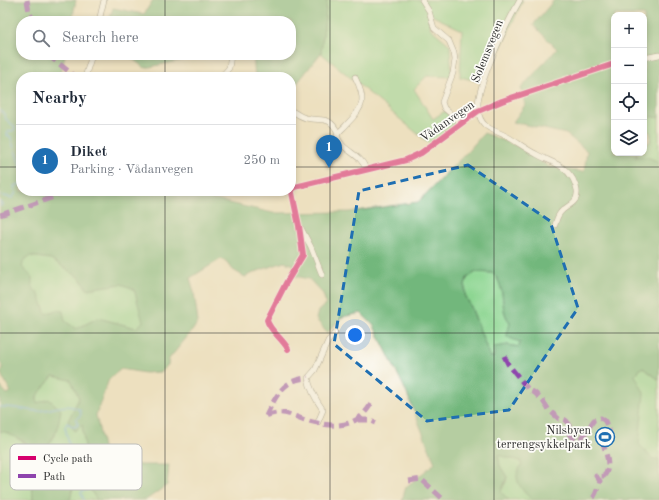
<!DOCTYPE html>
<meta charset="utf-8">
<style>
:root{--surface:#fff;--page:#f6f6f7;--text:#1f2937;--muted:#747a83;--line:#e0e1e3;--accent:#1f6fb2}
body{margin:0;font-family:"Old Standard TT",serif;background:var(--page);color:var(--text)}
.controls{position:absolute;right:12px;top:12px;display:grid;overflow:hidden;border-radius:8px;box-shadow:0 2px 6px #0003}
.controls button{width:36px;height:36px;display:grid;place-items:center;padding:0;border:0;border-bottom:1px solid var(--line);background:var(--surface);color:var(--text);font:20px sans-serif}
.you{position:absolute;left:355px;top:335px;width:14px;height:14px;margin:-10px;border:3px solid #fff;border-radius:50%;background:#1a73e8;box-shadow:0 0 0 6px #1a73e833}
.badge{display:grid;place-items:center;width:26px;height:26px;border-radius:50%;background:var(--accent);color:#fff;font-size:13px;font-weight:700}
.pin{position:absolute;translate:-50% -33px;filter:drop-shadow(0 1px 2px #0008)}
.pin::after{content:'';position:absolute;top:21px;width:14px;height:12px;background:inherit;clip-path:polygon(0 0,100% 0,50% 100%)}
.list{margin:0;padding:0;list-style:none}
h2{display:flex;justify-content:space-between;align-items:center;height:52px;margin:0;padding:0 16px;font-size:17px}
h2 small{font-size:13px;font-weight:400;color:var(--muted)}
.list li{display:grid;grid-template-columns:26px 1fr auto;gap:12px;align-items:center;box-sizing:border-box;height:72px;padding:0 16px;border-top:1px solid var(--line)}
.list b{display:block;font-size:15px;white-space:nowrap}
.list p{margin:0;font-size:13px;white-space:nowrap;color:var(--muted)}
.list em{font-size:13px;font-style:normal;color:var(--muted)}
.icon{flex:none;width:22px;height:22px;fill:none;stroke:currentColor;stroke-width:2;stroke-linecap:round;stroke-linejoin:round}
.map{position:relative;flex:none;width:659px;height:500px;overflow:hidden}
.search{position:absolute;background:var(--surface);box-shadow:0 2px 6px #0003;left:16px;top:16px;width:280px;height:44px;display:flex;align-items:center;gap:10px;box-sizing:border-box;padding:0 14px;border-radius:16px;color:var(--muted);font-size:15px}
.panel{position:absolute;background:var(--surface);box-shadow:0 2px 6px #0003;left:16px;top:72px;width:280px;height:124px;border-radius:16px}
.map>svg:first-child{display:block}
.green{fill:#8dd692;stroke:#5c805e}
.forest{fill:#72b77c;stroke:#4e7154;fill-rule:evenodd}
.lines{fill:none;stroke-linecap:round;stroke-linejoin:round}
.stream{stroke:#65acdc;stroke-width:1.5}
.street-casing{stroke:#6f6a5f;stroke-width:6}
.street{stroke:#fff;stroke-width:5}
.quiet{stroke:#8e44ad;stroke-width:5;stroke-dasharray:10 5;stroke-linecap:butt}
.cycleway-casing{stroke:#fdfcf7;stroke-width:8}
.cycleway{stroke:#d6006c;stroke-width:6}
.marked{fill:none;stroke:#1f6fb2;stroke-width:3;stroke-dasharray:8 5;stroke-linejoin:round}
.grid{fill:none;stroke:#2b2b2b;stroke-width:1;stroke-opacity:0.55}
.labels{text-anchor:middle;stroke-width:3.5;stroke-linejoin:round;paint-order:stroke}
.street-label{font-size:12px;fill:#2b2b2b;stroke:#fdfcf7}
.poi-label{font-size:12px;fill:#2b2b2b;stroke:#fdfcf7;text-anchor:end}
.key{fill:#fdfcf7;stroke:#bebdba;stroke-width:1}
.key-label{font-size:11px;fill:#2b2b2b}
</style>
<div class="map">
<svg width="659" height="500" viewBox="0 0 659 500">
<rect width="100%" height="100%" fill="#fdfcf7"/>
<filter id="ink" filterUnits="userSpaceOnUse"><feTurbulence type="fractalNoise" baseFrequency=".025" numOctaves="2"/><feDisplacementMap in="SourceGraphic" scale="8" xChannelSelector="R" yChannelSelector="G"/><feConvolveMatrix kernelMatrix="1 2 1 2 8 2 1 2 1" color-interpolation-filters="sRGB"/></filter>
<filter id="wash" filterUnits="userSpaceOnUse"><feTurbulence type="fractalNoise" baseFrequency=".012" numOctaves="4" result="noise"/><feDisplacementMap in="SourceGraphic" scale="16" xChannelSelector="R" yChannelSelector="G"/><feGaussianBlur stdDeviation="0.9" result="paint"/><feColorMatrix in="noise" values="0 0 0 0 0 0 0 0 0 0 0 0 0 0 0 0 0 1.4 0 .05"/><feComposite in="paint" operator="in"/></filter>
<g filter="url(#wash)">
<rect width="100%" height="100%" fill="#ede0bf"/>
<g class="green">
<polygon points="327,0 523,0 496,58 477,81 460,77 462,30 431,15 430,28 450,45 452,77 427,76 414,89 433,119 445,111 457,123 431,145 321,53"/>
<polygon points="651,116 659,118 659,163 655,160 635,157 637,153 644,153 644,146 650,142 651,134 644,125"/>
<polygon points="30,256 51,259 80,278 87,289 120,283 134,289 144,322 136,328 98,318 76,329 65,321 56,310 46,315 39,295 32,287 22,267 23,260"/>
<path d="M476,272l17,1c15,16 5,36 17,49v5l-3,7 13,8 -1,5 -12,-2 128,30 6,-8 4,2 14,-25v156l-167,-143h-2l-19,-50 -6,-12v-9l2,-8z"/>
<polygon points="53,376 71,380 79,398 68,421 82,425 87,462 99,474 91,491 97,500 70,500 74,483 67,476 56,474 51,470 49,444 57,430 37,403 37,396"/>
<polygon points="0,431 5,431 25,443 42,467 32,482 33,500 0,500"/>
<polygon points="498,455 520,461 522,465 524,491 532,500 509,500 500,492 506,482 507,477 500,466"/>
</g>
<g class="forest">
<path d="M0,0h76l-4,21h-51v34h44l-5,22h-39v114h165l4,3 83,19 76,-1 69,-10 51,-52 15,-17 40,16 25,18 35,5 3,-21 -21,-17 -53,-12 12,-17 -4,-17 36,-39 -24,-24 21,-25h105v118l-8,-2 -7,9v-110h-30v138h23l-2,4c9,-2 17,1 24,6v217l-17,-13 -7,8 9,18 -5,51 13,15h7v41h-127c-10,-10 -22,-22 -10,-35l-2,-4 -22,-6 2,11 7,11 -6,15 8,8h-107l4,-13 29,-24 -30,-74 -31,-63 -13,-13 -19,4 -15,16 -11,-14 2,-8 8,-7 -3,-10 -14,-15 -14,-3 -1,-11 -10,-3 -26,9 -13,6 -12,-7 -7,-9 -5,-2 -31,19 4,14 4,30 -6,9 -23,28 -1,6 -7,7 -16,1 -24,-4 -12,10 -13,36 9,41 35,9h29l-2,20 -21,15h-49l-6,-9 8,-17 -12,-12 -5,-37 -7,6 -7,-10 11,-23 -8,-18 -18,-4 -16,20v7l12,-4 12,11 -4,20 -8,14 2,26 5,4 11,1 7,8 -4,17h-37l-1,-18 10,-16 -17,-24 -20,-10 -5,-1v-45l7,8 4,-2c-3,-7 -8,-11 -10,-19l2,-5 -3,-6zM30,256l21,3 29,19 7,11 34,-5 13,5 9,33 -7,6 -38,-10 -22,11 -11,-8 -2,-10 -7,-1 -10,4 -7,-19 -7,-8v-10l-10,-10 2,-7zM476,272l17,1c15,16 5,36 17,49 0,5 -4,10 -3,15l13,5 -1,5 -12,-2 -13,2v10h-4l-19,-50 -6,-12v-9l2,-8z"/>
<polygon points="153,0 327,0 321,53 291,91 291,77 255,77 253,55 291,55 291,21 109,21 113,8 144,14"/>
<polygon points="127,55 206,55 145,68"/>
</g>
<g class="lines">
<g class="stream">
<path d="M0,110l4,4 2,5 9,8 -1,3 -6,2 -1,3 4,2c2,11 7,20 10,31"/>
<polyline points="0,195 12,198 16,193 14,187 15,185 19,185 21,183"/>
<polyline points="0,202 2,205 0,206"/>
<path d="M0,407c13,-1 24,3 37,4 15,0 28,-10 43,-1l1,4 -1,2 -4,3 2,6 -4,2 -7,-4 -2,4 5,21 13,13 1,3 -2,5 7,2 2,15 -4,4 -5,1 -1,2 3,7"/>
</g>
</g>
</g>
<g filter="url(#ink)">
<g class="lines">
<defs>
<g id="street">
<polyline points="422,0 429,11 434,28 449,41 454,53 455,60 453,73 442,102 444,108 461,123"/>
<path d="M520,0c-12,21 -45,88 -42,110 3,20 16,19 30,27 9,5 18,12 28,17 14,8 28,10 37,25 2,5 5,10 4,15 0,10 -12,12 -17,19 -3,4 -4,8 -5,12"/>
<polyline points="99,21 104,0"/>
<polyline points="644,58 659,55"/>
<polyline points="85,77 92,55"/>
<polyline points="221,77 229,68 231,55"/>
<path d="M355,77c11,22 10,29 -8,47 -3,4 -8,7 -10,11 4,17 25,18 29,35"/>
<path d="M292,111c4,2 9,6 14,7 15,4 23,-4 32,15"/>
<polyline points="291,188 406,160 421,153 478,111 502,101 614,64"/>
<polyline points="301,228 311,247 322,275"/>
<path d="M288,349c-5,-10 -19,-19 -21,-29l19,-37 17,-28 -4,-29 -8,-38"/>
<path d="M318,422l5,-12c-7,-10 -13,-20 -15,-32l7,-8 13,-29 7,-8"/>
</g>
</defs>
<use href="#street" class="street-casing"/>
<use href="#street" class="street"/>
<g class="quiet">
<polyline points="27,0 29,12 34,21"/>
<polyline points="48,55 76,77"/>
<polyline points="0,215 54,197 63,191"/>
<path d="M504,356l4,8 20,25 7,4 8,8 6,9 10,9c5,0 7,0 10,5v10l6,6c9,0 14,-14 19,-20l7,-2 4,3 5,12 -8,6c2,10 11,28 2,37h-8l4,5c-2,6 -4,15 -9,19"/>
<path d="M266,416c16,-7 24,-1 39,4 26,7 50,11 66,-16"/>
<path d="M266,416c10,-20 17,-37 42,-38"/>
<polyline points="358,420 369,420 376,423"/>
<polyline points="409,481 421,479 444,500"/>
</g>
<defs>
<g id="cycleway">
<polyline points="291,188 406,160 421,153 478,111 502,101 614,64"/>
<path d="M288,349c-5,-10 -19,-19 -21,-29l19,-37 17,-28 -4,-29 -8,-38"/>
</g>
</defs>
<use href="#cycleway" class="cycleway-casing"/>
<use href="#cycleway" class="cycleway"/>
</g>
</g>
<path d="M0 0H659V500H0ZM468,165l82,56 28,87 -69,102 -82,11 -93,-77 25,-153z" fill="#ede0bf" fill-opacity=".55" fill-rule="evenodd"/>
<path class="marked" d="M468,165l82,56 28,87 -69,102 -82,11 -93,-77 25,-153z"/>
<path class="grid" d="M165,0v21M330,0v500M494,0v500M165,55v22M0,167h21M291,167h368M165,191v309M0,333h659"/>
<defs>
<symbol id="stadium-ring" viewBox="-11 -11 22 22"><circle r="9.5" fill="#fdfcf7" stroke="#1f6fb2" stroke-width="1.5"/><path d="M0-5a6.5 5 0 1 0 0 10a6.5 5 0 1 0 0-10ZM-3.5-1.8h7v3.6h-7Z" fill="#1f6fb2"/></symbol>
</defs>
<g fill-rule="evenodd">
<use href="#stadium-ring" x="594" y="426" width="22" height="22"/>
</g>
<g class="labels">
<g class="street-label">
<text transform="translate(487 51) rotate(-68)" y="4">Solemsvegen</text>
<text transform="translate(447 121) rotate(-35)" y="4">Vådanvegen</text>
</g>
<g class="poi-label">
<text x="591" y="434">Nilsbyen<tspan x="591" dy="14">terrengsykkelpark</tspan></text>
</g>
</g>
<rect x="10" y="444" width="132" height="46" rx="6" class="key"/>
<rect x="18" y="456" width="18" height="4" fill="#d6006c"/>
<rect x="18" y="474" width="18" height="4" fill="#8e44ad"/>
<g class="key-label">
<text x="43" y="462">Cycle path</text>
<text x="43" y="480">Path</text>
</g>
</svg>
<div class="controls">
<button>+</button>
<button>−</button>
<button><svg class="icon" aria-label="locate" viewBox="0 0 24 24"><circle cx="12" cy="12" r="6"/><path d="M12 2v4M12 18v4M2 12h4M18 12h4"/></svg></button>
<button><svg class="icon" aria-label="layers" viewBox="0 0 24 24"><path d="M12 4l9 5-9 5-9-5zM3 14l9 5 9-5"/></svg></button>
</div>
<div class="you"></div>
<div class="pin badge" style="left:329px;top:168px">1</div>
<div class="search"><svg class="icon" aria-label="search" viewBox="0 0 24 24"><circle cx="10" cy="10" r="6"/><path d="M15 15l6 6"/></svg>Search here</div>
<section class="panel">
<h2>Nearby<small></small></h2>
<ul class="list">
<li><span class="badge">1</span><div><b>Diket</b><p>Parking · Vådanvegen</p></div><em>250 m</em></li>
</ul>
</section>
</div>
